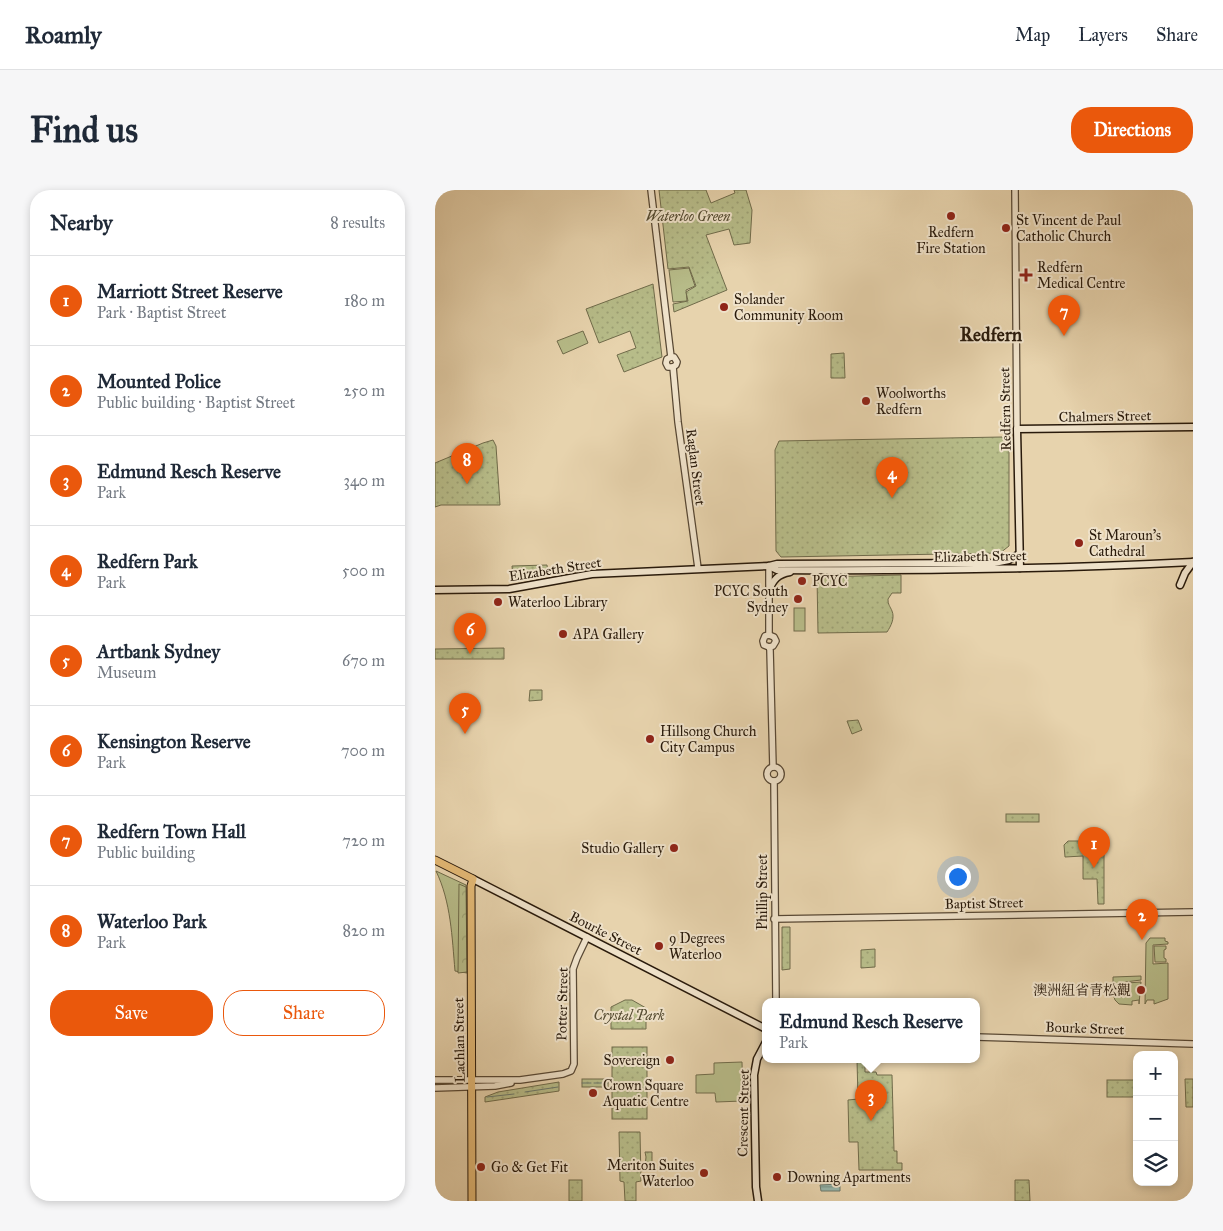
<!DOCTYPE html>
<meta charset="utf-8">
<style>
:root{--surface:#fff;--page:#f6f6f7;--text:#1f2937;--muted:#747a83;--line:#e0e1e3;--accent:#ea580c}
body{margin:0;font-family:"IM FELL Great Primer","Noto Serif SC",serif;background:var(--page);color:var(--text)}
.controls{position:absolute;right:15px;bottom:15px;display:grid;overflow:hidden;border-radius:10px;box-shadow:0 2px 8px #0003}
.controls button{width:45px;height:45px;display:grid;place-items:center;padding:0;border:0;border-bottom:1px solid var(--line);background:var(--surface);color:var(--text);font:25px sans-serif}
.you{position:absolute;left:522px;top:686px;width:18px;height:18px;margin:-12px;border:4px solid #fff;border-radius:50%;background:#1a73e8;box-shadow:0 0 0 8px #1a73e833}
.badge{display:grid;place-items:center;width:32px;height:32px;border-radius:50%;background:var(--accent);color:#fff;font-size:16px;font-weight:700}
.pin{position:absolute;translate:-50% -41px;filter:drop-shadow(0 1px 2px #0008)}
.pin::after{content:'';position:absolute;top:26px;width:18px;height:15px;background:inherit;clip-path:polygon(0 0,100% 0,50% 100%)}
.popup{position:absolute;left:327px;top:808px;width:218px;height:65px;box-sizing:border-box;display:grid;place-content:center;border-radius:10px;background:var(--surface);filter:drop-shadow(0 1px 4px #0005);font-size:16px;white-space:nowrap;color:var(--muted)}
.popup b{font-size:19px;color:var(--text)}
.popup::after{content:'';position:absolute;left:50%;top:100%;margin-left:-10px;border:10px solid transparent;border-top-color:var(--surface)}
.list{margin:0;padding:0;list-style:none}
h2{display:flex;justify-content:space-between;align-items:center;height:65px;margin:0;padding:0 20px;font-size:21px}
h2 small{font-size:16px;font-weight:400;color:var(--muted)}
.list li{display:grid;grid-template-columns:32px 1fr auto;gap:15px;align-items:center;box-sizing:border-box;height:90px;padding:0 20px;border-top:1px solid var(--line)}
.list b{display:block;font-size:19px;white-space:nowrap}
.list p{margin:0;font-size:16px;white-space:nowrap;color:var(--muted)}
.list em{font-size:16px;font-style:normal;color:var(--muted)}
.actions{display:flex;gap:10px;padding:15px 20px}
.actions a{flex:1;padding:11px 0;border:1px solid var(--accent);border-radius:20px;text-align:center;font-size:18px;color:var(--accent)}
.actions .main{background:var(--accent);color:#fff}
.icon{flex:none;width:28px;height:28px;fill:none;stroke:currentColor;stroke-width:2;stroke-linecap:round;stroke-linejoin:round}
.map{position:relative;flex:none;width:758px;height:1011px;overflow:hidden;border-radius:20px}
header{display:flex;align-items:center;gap:30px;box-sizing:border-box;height:70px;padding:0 25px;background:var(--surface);border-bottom:1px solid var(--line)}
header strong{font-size:24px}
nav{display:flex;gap:28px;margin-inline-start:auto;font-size:18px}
.intro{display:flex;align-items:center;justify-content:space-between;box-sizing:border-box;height:120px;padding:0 30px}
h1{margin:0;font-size:35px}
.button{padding:12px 22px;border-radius:20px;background:var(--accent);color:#fff;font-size:18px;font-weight:700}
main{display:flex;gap:30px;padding:0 30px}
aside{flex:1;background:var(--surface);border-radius:20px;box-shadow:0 2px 8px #0003}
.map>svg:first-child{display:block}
.green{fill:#b7bc89;stroke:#706b4a}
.forest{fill:url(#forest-crowns);stroke:#706b4a}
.park{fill:url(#park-dots);stroke:#706b4a}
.water{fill:url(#water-rules);stroke:#6b786c}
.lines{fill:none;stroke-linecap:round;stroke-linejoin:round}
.stream{stroke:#6b786c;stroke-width:1}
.tertiary-casing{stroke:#584834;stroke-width:8}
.secondary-casing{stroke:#291a0b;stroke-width:9}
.primary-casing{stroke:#291a0b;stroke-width:9}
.tertiary{stroke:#efe2ca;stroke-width:5.5}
.secondary{stroke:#efe2ca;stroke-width:6}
.primary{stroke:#e4ba76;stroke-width:7}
.poi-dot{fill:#8f2418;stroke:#efe2ca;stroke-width:2}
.labels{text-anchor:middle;stroke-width:4;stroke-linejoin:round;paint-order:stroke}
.park-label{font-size:14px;font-style:italic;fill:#544b31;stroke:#efe2ca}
.poi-label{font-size:14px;fill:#291a0b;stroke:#efe2ca;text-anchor:start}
.street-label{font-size:14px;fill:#291a0b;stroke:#efe2ca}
.district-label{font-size:19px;font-weight:bold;fill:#291a0b;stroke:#efe2ca}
</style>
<header>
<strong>Roamly</strong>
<nav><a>Map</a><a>Layers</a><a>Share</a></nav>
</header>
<div class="intro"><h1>Find us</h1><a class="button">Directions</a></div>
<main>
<aside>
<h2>Nearby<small>8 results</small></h2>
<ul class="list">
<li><span class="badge">1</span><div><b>Marriott Street Reserve</b><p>Park · Baptist Street</p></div><em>180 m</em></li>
<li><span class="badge">2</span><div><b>Mounted Police</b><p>Public building · Baptist Street</p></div><em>250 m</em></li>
<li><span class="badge">3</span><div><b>Edmund Resch Reserve</b><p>Park</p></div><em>340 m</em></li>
<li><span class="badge">4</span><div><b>Redfern Park</b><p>Park</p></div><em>500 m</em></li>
<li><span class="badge">5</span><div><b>Artbank Sydney</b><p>Museum</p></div><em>670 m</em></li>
<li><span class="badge">6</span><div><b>Kensington Reserve</b><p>Park</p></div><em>700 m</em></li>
<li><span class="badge">7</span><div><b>Redfern Town Hall</b><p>Public building</p></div><em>720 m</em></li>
<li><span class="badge">8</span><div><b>Waterloo Park</b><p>Park</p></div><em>820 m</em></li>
</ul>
<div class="actions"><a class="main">Save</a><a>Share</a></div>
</aside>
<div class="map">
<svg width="758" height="1011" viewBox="0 0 758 1011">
<defs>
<pattern id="forest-crowns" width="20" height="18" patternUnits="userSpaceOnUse" patternTransform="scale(1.25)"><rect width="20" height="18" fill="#b7bc89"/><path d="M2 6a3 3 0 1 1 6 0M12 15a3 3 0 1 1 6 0" fill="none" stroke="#9da175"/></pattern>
<pattern id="park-dots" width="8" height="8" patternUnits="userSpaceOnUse" patternTransform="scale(1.25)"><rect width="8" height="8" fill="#b7bc89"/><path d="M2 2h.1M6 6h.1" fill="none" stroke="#9da175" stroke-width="1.8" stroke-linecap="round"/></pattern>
<pattern id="water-rules" width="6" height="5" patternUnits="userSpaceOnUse" patternTransform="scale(1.25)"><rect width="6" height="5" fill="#97b7ad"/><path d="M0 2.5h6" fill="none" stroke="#7b948b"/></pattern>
</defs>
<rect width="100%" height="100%" fill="#e7d3ad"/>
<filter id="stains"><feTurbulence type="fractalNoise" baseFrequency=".004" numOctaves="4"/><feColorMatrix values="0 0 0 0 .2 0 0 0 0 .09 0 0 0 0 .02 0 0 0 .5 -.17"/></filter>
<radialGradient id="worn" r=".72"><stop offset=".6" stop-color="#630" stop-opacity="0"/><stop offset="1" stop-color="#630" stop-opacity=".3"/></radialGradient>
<g class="green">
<polygon points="254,78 260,96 251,100 252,111 238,112 234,80"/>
<polygon points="148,141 153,153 128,164 122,151"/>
<rect x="359" y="418" width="11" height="23"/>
<path d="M1,681l30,14 1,88 -12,-2c-3,-34 -4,-69 -19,-100z"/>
<polygon points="715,748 730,748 730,751 733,752 733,754 718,755 718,774 733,773 733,809 719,814 719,810 712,810 710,814 711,753"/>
<polygon points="719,756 731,756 731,759 729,760 729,768 731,769 731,772 720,772"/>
<polygon points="706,786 706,790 690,792 685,799 678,802 679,799 682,799 682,796 678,795 678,787"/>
<polygon points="706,792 704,814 704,810 697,811 697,815 684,814 680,810 678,804 686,801 692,793"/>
<polygon points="307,872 308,911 281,912 280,903 261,903 261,885 279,884 279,873"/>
</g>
<polygon class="forest" points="24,694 31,697 32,782 23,783"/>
<g class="park">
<polygon points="224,0 271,0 276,13 300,3 299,0 311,0 317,20 315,53 299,55 294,39 271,45 292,100 239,122 238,114 253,111 251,102 261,96 254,77 233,79"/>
<polygon points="218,94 227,167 189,182 182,165 201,158 195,141 164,153 151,119"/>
<polygon points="409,163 410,188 396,188 396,164"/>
<polygon points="567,247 574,254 574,356 565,363 346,367 341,361 340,260 344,251"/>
<polygon points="58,250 61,256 65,315 6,315 0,317 0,273 48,253"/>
<polygon points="112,375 113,384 78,389 77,376"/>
<path d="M466,385v18h-9l-4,6c0,6 2,7 4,12 3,7 -1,15 -5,21l-69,1 -1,-56z"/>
<polygon points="69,458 69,469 0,469 0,459"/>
<polygon points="95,500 107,500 107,510 94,511"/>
<polygon points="423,530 427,540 417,544 412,531"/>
<rect x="571" y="624" width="33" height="8"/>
<polygon points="633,651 666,651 669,653 669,714 663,714 662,689 648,689 648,666 630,667 629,655"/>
<polygon points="347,737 355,737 355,779 347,780"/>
<polygon points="440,759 440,777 426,778 426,760"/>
<polygon points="190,810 197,810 211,818 211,839 176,839 176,817"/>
<rect x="177" y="857" width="35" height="72"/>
<polygon points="422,870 430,870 430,882 441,882 442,885 457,885 459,961 462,961 462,973 467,973 467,980 424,980 423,952 414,952 413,910 423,909"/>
<rect x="147" y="889" width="26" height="8"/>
<polygon points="750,889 758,889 758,917 751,917"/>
<rect x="672" y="890" width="30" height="17"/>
<polygon points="124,892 124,901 50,912 50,907 63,902"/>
<polygon points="184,942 205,942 206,991 201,992 201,1011 190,1011 189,992 185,991"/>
<polygon points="210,962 217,962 217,977 210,977 211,967"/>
<rect x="134" y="990" width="13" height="21"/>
<polygon points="580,990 594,990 595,1011 580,1011"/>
</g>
<polygon class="water" points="405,994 405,1001 386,1001 385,995"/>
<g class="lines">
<g class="stream">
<polyline points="147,893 156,893"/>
<polyline points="159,893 173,893"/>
<polyline points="90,902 123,897"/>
<polyline points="52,907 79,904"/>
</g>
<defs>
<g id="tertiary">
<polyline points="216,0 236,167"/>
<polyline points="580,0 582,239"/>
<polyline points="236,167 232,169 231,173 233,177 238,177"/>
<polyline points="236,167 239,167 242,172 241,175 238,177"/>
<polyline points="238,177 243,232 263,378"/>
<polyline points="334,376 334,445"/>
<polyline points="334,445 330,446 328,451 329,455 334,457 335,460 338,577"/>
<polyline points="334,445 339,447 341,451 338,456 334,457"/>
<circle cx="339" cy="584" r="7"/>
<polyline points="339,591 341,812"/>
<polyline points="339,729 758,722"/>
<polyline points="541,847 758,854"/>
<polyline points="0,890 85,890 128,884 136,881 139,874 138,779 142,768 152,747"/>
<polyline points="0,898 60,896 76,893"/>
</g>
<g id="secondary">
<path d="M334,376l8,4c139,1 278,-1 416,-8"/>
<polyline points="585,378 582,239 758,237"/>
<polyline points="745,395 750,383 758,372"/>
<polyline points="0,400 74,399 157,384 334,376 342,374 559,373 574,370 584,364"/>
<path d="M334,402c3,-12 9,-18 21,-20"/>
<polyline points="38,689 331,839"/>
<polyline points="323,1011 321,997 319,885 322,869 331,852"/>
</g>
<polyline id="primary" points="0,670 38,689 36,696 37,1011"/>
</defs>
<use href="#tertiary" class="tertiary-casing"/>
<use href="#secondary" class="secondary-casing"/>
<use href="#primary" class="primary-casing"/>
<use href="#tertiary" class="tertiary"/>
<use href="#secondary" class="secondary"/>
<use href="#primary" class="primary"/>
</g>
<g class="poi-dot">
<circle cx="516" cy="26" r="5"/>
<circle cx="571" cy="38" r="5"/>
<path d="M588.5 77.5h5v5h5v5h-5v5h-5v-5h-5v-5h5z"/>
<circle cx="289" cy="117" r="5"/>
<circle cx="431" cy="211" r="5"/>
<circle cx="644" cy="353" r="5"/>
<circle cx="367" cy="391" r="5"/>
<circle cx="363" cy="409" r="5"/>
<circle cx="63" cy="412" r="5"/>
<circle cx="128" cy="444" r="5"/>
<circle cx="215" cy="549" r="5"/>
<circle cx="239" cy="658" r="5"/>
<circle cx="224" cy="756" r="5"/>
<circle cx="706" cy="800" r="5"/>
<circle cx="235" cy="870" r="5"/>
<circle cx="158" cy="903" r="5"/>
<circle cx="46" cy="977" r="5"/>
<circle cx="269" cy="983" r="5"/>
<circle cx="342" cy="987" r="5"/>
</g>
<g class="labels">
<g class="park-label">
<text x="253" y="31">Waterloo Green</text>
<text x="194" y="830">Crystal Park</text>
</g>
<g class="poi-label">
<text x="581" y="35">St Vincent de Paul<tspan x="581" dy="16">Catholic Church</tspan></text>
<text x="516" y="47" text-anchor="middle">Redfern<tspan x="516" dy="16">Fire Station</tspan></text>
<text x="602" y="82">Redfern<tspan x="602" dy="16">Medical Centre</tspan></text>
<text x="299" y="114">Solander<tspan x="299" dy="16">Community Room</tspan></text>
<text x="441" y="208">Woolworths<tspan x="441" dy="16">Redfern</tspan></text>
<text x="654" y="350">St Maroun's<tspan x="654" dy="16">Cathedral</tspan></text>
<text x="377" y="396">PCYC</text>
<text x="353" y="406" text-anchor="end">PCYC South<tspan x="353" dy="16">Sydney</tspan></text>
<text x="73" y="417">Waterloo Library</text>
<text x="138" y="449">APA Gallery</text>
<text x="225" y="546">Hillsong Church<tspan x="225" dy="16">City Campus</tspan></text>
<text x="229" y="663" text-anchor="end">Studio Gallery</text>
<text x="234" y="753">9 Degrees<tspan x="234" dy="16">Waterloo</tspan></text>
<text x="696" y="805" text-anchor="end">澳洲紐省青松觀</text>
<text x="225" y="875" text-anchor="end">Sovereign</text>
<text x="168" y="900">Crown Square<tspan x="168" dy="16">Aquatic Centre</tspan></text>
<text x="259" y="980" text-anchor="end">Meriton Suites<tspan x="259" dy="16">Waterloo</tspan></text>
<text x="56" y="982">Go &amp; Get Fit</text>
<text x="352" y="992">Downing Apartments</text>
</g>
<g class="street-label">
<text transform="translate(570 219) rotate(-91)" y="5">Redfern Street</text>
<text transform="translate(670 226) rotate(-1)" y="5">Chalmers Street</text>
<text transform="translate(261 277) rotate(83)" y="5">Raglan Street</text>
<text transform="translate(545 366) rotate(-1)" y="5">Elizabeth Street</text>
<text transform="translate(120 379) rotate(-9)" y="5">Elizabeth Street</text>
<text transform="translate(327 702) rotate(-90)" y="5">Phillip Street</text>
<text transform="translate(549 713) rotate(-1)" y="5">Baptist Street</text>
<text transform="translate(171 743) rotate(27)" y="5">Bourke Street</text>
<text transform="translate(127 814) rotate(-89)" y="5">Potter Street</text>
<text transform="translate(650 838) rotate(2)" y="5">Bourke Street</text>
<text transform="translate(24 850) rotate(-91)" y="5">Lachlan Street</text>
<text transform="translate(308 923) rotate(-89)" y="5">Crescent Street</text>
</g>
<g class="district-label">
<text x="556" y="151">Redfern</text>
</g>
</g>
<rect width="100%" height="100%" filter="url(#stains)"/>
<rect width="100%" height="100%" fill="url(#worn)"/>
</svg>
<div class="controls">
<button>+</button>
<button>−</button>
<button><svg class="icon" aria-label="layers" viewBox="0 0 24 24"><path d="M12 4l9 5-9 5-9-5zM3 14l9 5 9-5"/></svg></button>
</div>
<div class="you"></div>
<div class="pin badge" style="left:659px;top:678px">1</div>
<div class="pin badge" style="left:707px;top:750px">2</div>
<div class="pin badge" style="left:436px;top:931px">3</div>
<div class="popup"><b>Edmund Resch Reserve</b>Park</div>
<div class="pin badge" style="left:457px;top:308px">4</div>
<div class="pin badge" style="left:30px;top:544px">5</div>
<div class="pin badge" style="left:35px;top:464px">6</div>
<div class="pin badge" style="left:629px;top:146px">7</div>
<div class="pin badge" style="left:32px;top:294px">8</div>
</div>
</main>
